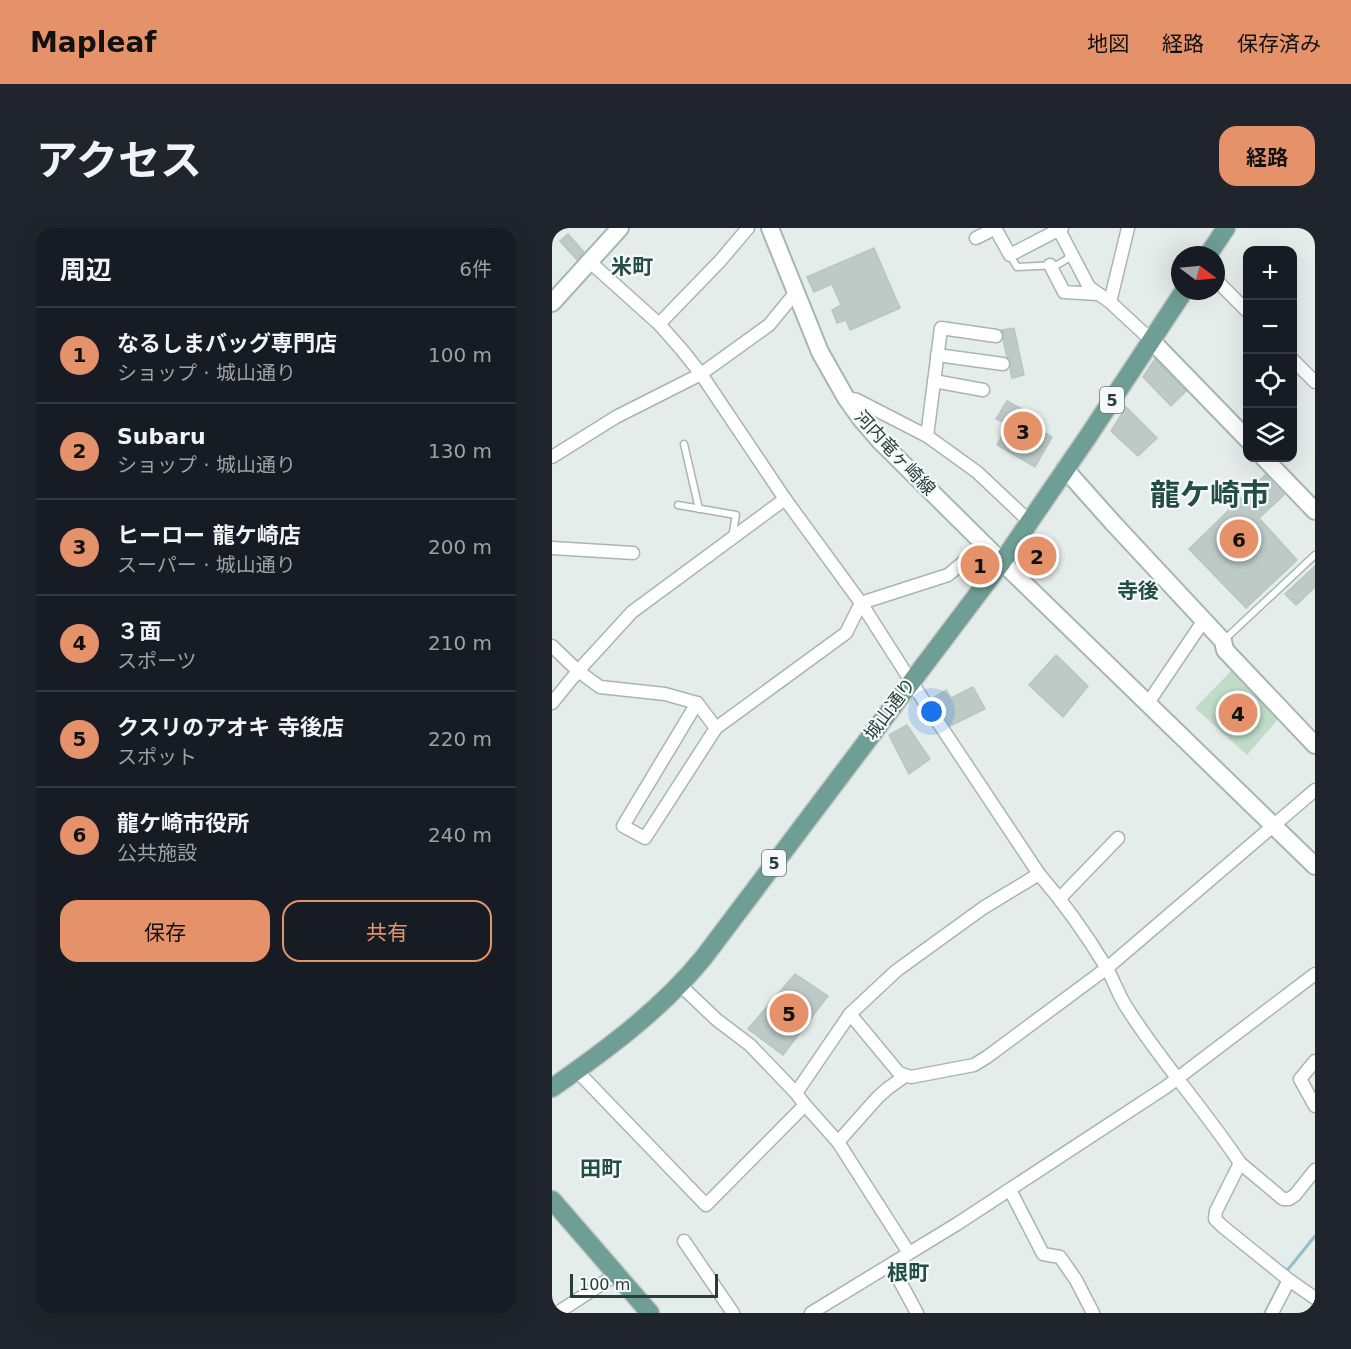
<!DOCTYPE html>
<html lang="ja">
<meta charset="utf-8">
<style>
:root{--surface:#171b24;--page:#20242c;--text:#f1f3f6;--muted:#9ea1a6;--line:#363941;--accent:#e5926a}
body{margin:0;font-family:"DejaVu Sans","Noto Sans JP",sans-serif;background:var(--page);color:var(--text)}
.controls{position:absolute;right:18px;top:18px;display:grid;overflow:hidden;border-radius:12px;box-shadow:0 6px 24px #0002}
.controls button{width:54px;height:54px;display:grid;place-items:center;padding:0;border:0;border-bottom:2px solid var(--line);background:var(--surface);color:var(--text);font:30px sans-serif}
.compass{position:absolute;left:619px;top:18px;width:54px;height:54px;border-radius:50%;background:var(--surface);box-shadow:0 6px 24px #0002;rotate:106deg}
.scale{position:absolute;left:18px;bottom:15px;width:148px;box-sizing:border-box;padding-left:6px;border:3px solid #263d38;border-top:0;font-size:16px;line-height:21px;white-space:nowrap;color:#263d38;-webkit-text-stroke:4px #f5f9f8;paint-order:stroke}
.you{position:absolute;left:380px;top:484px;width:21px;height:21px;margin:-15px;border:4px solid #fff;border-radius:50%;background:#1a73e8;box-shadow:0 0 0 9px #1a73e833}
.badge{display:grid;place-items:center;width:39px;height:39px;border-radius:50%;background:var(--accent);color:#111;font-size:20px;font-weight:700}
.pin{position:absolute;translate:-50% -50%;border:3px solid #fff;box-shadow:0 2px 6px #0006}
.list{margin:0;padding:0;list-style:none}
h2{display:flex;justify-content:space-between;align-items:center;height:78px;margin:0;padding:0 24px;font-size:26px}
h2 small{font-size:20px;font-weight:400;color:var(--muted)}
.list li{display:grid;grid-template-columns:39px 1fr auto;gap:18px;align-items:center;box-sizing:border-box;height:96px;padding:0 24px;border-top:2px solid var(--line)}
.list b{display:block;font-size:22px;white-space:nowrap}
.list p{margin:0;font-size:20px;white-space:nowrap;color:var(--muted)}
.list em{font-size:20px;font-style:normal;color:var(--muted)}
.actions{display:flex;gap:12px;padding:18px 24px}
.actions a{flex:1;padding:14px 0;border:2px solid var(--accent);border-radius:18px;text-align:center;font-size:21px;color:var(--accent)}
.actions .main{background:var(--accent);color:#111}
.icon{flex:none;width:33px;height:33px;fill:none;stroke:currentColor;stroke-width:2;stroke-linecap:round;stroke-linejoin:round}
.map{position:relative;flex:none;width:763px;height:1085px;overflow:hidden;border-radius:18px}
header{display:flex;align-items:center;gap:36px;box-sizing:border-box;height:84px;padding:0 30px;background:var(--accent);color:#111}
header strong{font-size:28px}
nav{display:flex;gap:33px;margin-inline-start:auto;font-size:21px}
.intro{display:flex;align-items:center;justify-content:space-between;box-sizing:border-box;height:144px;padding:0 36px}
h1{margin:0;font-size:42px}
.button{padding:15px 27px;border-radius:18px;background:var(--accent);color:#111;font-size:21px;font-weight:700}
main{display:flex;gap:36px;padding:0 36px}
aside{flex:1;background:var(--surface);border-radius:18px;box-shadow:0 6px 24px #0002}
.map>svg:first-child{display:block}
.green{fill:#c0dcc9}
.lines{fill:none;stroke-linecap:round;stroke-linejoin:round}
.stream{stroke:#92bfcc;stroke-width:3}
.building{fill:#bdcac6;stroke:#b8c6c1;stroke-width:1.5}
.lane-casing{stroke:#a8b5b1;stroke-width:9}
.street-casing{stroke:#a8b5b1;stroke-width:15}
.secondary-casing{stroke:#a4b7b2;stroke-width:20}
.primary-casing{stroke:#c2c9c7;stroke-width:21}
.lane{stroke:#fff;stroke-width:6}
.street{stroke:#fff;stroke-width:12}
.secondary{stroke:#fff;stroke-width:16}
.primary{stroke:#6e9e95;stroke-width:18}
.labels{text-anchor:middle;stroke-width:4.5;stroke-linejoin:round;paint-order:stroke}
.shield{fill:#f5f9f8;stroke:#647572;stroke-width:1.5}
.shield-label{font-size:16px;font-weight:bold;fill:#263d38}
.street-label{font-size:18px;fill:#263d38;stroke:#f5f9f8}
.quarter-label{font-size:21px;font-weight:bold;fill:#234e46;stroke:#f5f9f8}
.town-label{font-size:30px;font-weight:bold;fill:#234e46;stroke:#f5f9f8}
</style>
<header>
<strong>Mapleaf</strong>
<nav><a>地図</a><a>経路</a><a>保存済み</a></nav>
</header>
<div class="intro"><h1>アクセス</h1><a class="button">経路</a></div>
<main>
<aside>
<h2>周辺<small>6件</small></h2>
<ul class="list">
<li><span class="badge">1</span><div><b>なるしまバッグ専門店</b><p>ショップ · 城山通り</p></div><em>100 m</em></li>
<li><span class="badge">2</span><div><b>Subaru</b><p>ショップ · 城山通り</p></div><em>130 m</em></li>
<li><span class="badge">3</span><div><b>ヒーロー 龍ケ崎店</b><p>スーパー · 城山通り</p></div><em>200 m</em></li>
<li><span class="badge">4</span><div><b>３面</b><p>スポーツ</p></div><em>210 m</em></li>
<li><span class="badge">5</span><div><b>クスリのアオキ 寺後店</b><p>スポット</p></div><em>220 m</em></li>
<li><span class="badge">6</span><div><b>龍ケ崎市役所</b><p>公共施設</p></div><em>240 m</em></li>
</ul>
<div class="actions"><a class="main">保存</a><a>共有</a></div>
</aside>
<div class="map">
<svg width="763" height="1085" viewBox="0 0 763 1085">
<rect width="100%" height="100%" fill="#e5edea"/>
<polygon class="green" points="681,441 728,489 695,527 643,480"/>
<g class="lines">
<g class="stream">
<polyline points="734,1044 763,1008"/>
<polyline points="713,1085 731,1050"/>
</g>
</g>
<g class="building">
<polygon points="16,6 32,24 25,32 8,13"/>
<polygon points="322,20 348,80 298,102 294,92 285,95 280,82 289,77 280,56 262,64 255,49"/>
<polygon points="462,100 472,147 460,150 458,141 459,133 455,129 451,112 452,106 449,102"/>
<polygon points="603,131 634,163 619,178 591,149"/>
<polygon points="455,173 485,189 480,198 500,209 483,239 445,217 456,196 444,191"/>
<polygon points="574,179 605,210 586,228 559,203"/>
<polygon points="713,247 732,267 707,290 745,332 694,380 637,321"/>
<polygon points="484,319 498,333 486,346 472,331"/>
<polygon points="763,338 763,359 744,377 733,366"/>
<polygon points="504,427 536,458 511,489 477,457"/>
<polygon points="421,459 433,481 398,498 381,470 394,462 399,470"/>
<polygon points="355,497 378,531 357,546 337,507"/>
<polygon points="243,746 276,768 231,827 196,801"/>
</g>
<g class="lines">
<defs>
<g id="lane">
<polyline points="458,27 465,39 505,37 520,28"/>
<polyline points="132,216 147,281"/>
<polyline points="126,277 184,287 180,309"/>
<polyline points="672,412 763,327"/>
</g>
<g id="street">
<polyline points="443,0 458,27 510,0"/>
<polyline points="506,0 537,59 558,74 599,112"/>
<polyline points="424,10 444,0"/>
<path d="M38,34l69,62 23,26 19,24 84,125 76,104 55,86 123,185c25,29 47,60 67,93 8,13 12,28 21,41 34,54 78,102 113,155l-24,48 -1,8 7,7 67,54 26,18"/>
<polyline points="498,37 512,64 546,66"/>
<polyline points="664,52 696,84"/>
<polyline points="558,74 576,0"/>
<polyline points="107,96 168,33 196,0"/>
<polyline points="385,127 451,136"/>
<polyline points="740,131 763,154"/>
<polyline points="382,153 431,162"/>
<polyline points="294,170 305,172 375,208 425,244 477,293"/>
<polyline points="375,208 389,100 444,108"/>
<polyline points="0,229 64,189 149,146 217,97 244,64"/>
<polyline points="0,320 81,325"/>
<polyline points="0,418 26,443 48,459 113,466 145,475 164,500 294,405 309,375 396,347 420,327"/>
<polyline points="0,475 26,443 80,384 233,271"/>
<polyline points="145,475 71,598 93,610 164,500"/>
<polyline points="596,475 652,392"/>
<polyline points="508,670 566,610"/>
<polyline points="127,756 165,792 198,817 244,865 253,877 286,914 357,1025"/>
<polyline points="298,786 347,845 359,849 422,837 435,829 555,740 763,562"/>
<polyline points="763,833 748,851 763,878"/>
<polyline points="25,843 154,977 253,877"/>
<polyline points="244,865 298,786 344,743 431,680 487,646"/>
<polyline points="286,914 326,869 335,861 353,848"/>
<polyline points="688,935 731,971 737,971 743,967 763,942"/>
<polyline points="458,962 491,1026 508,1029 524,1052 541,1085"/>
<polyline points="132,1013 181,1085"/>
<polyline points="339,1037 365,1085"/>
<polyline points="5,1085 65,1046"/>
<polyline points="259,1085 405,996 614,859 763,746"/>
<polyline points="720,1085 737,1052"/>
</g>
<g id="secondary">
<polyline points="218,0 268,124 294,170 309,191 328,213 450,334 763,638"/>
<polyline points="0,75 68,0"/>
<polyline points="599,112 696,212"/>
<polyline points="712,230 763,283"/>
<polyline points="513,241 561,295 671,413 673,422 763,517"/>
</g>
<g id="primary">
<polyline points="656,27 674,0"/>
<path d="M0,860c54,-38 110,-79 152,-131l298,-395 85,-124 97,-147"/>
<polyline points="0,972 98,1085"/>
</g>
</defs>
<use href="#lane" class="lane-casing"/>
<use href="#street" class="street-casing"/>
<use href="#secondary" class="secondary-casing"/>
<use href="#primary" class="primary-casing"/>
<use href="#lane" class="lane"/>
<use href="#street" class="street"/>
<use href="#secondary" class="secondary"/>
<use href="#primary" class="primary"/>
</g>
<g class="labels">
<g class="shield">
<rect x="548" y="159" width="24" height="26" rx="4.5"/>
<rect x="210" y="622" width="24" height="26" rx="4.5"/>
</g>
<g class="shield-label">
<text x="560" y="178">5</text>
<text x="222" y="641">5</text>
</g>
<g class="street-label">
<text transform="translate(343 225) rotate(47)" y="6">河内竜ヶ崎線</text>
<text transform="translate(338 481) rotate(-53)" y="6">城山通り</text>
</g>
<g class="quarter-label">
<text x="80" y="46">米町</text>
<text x="586" y="370">寺後</text>
<text x="49" y="948">田町</text>
<text x="356" y="1052">根町</text>
</g>
<g class="town-label">
<text x="658" y="277">龍ケ崎市</text>
</g>
</g>
</svg>
<div class="controls">
<button>+</button>
<button>−</button>
<button><svg class="icon" aria-label="locate" viewBox="0 0 24 24"><circle cx="12" cy="12" r="6"/><path d="M12 2v4M12 18v4M2 12h4M18 12h4"/></svg></button>
<button><svg class="icon" aria-label="layers" viewBox="0 0 24 24"><path d="M12 4l9 5-9 5-9-5zM3 14l9 5 9-5"/></svg></button>
</div>
<svg class="compass" viewBox="-18 -18 36 36"><path d="M0-13l5 13h-10z" fill="#e53935"/><path d="M0 13l5-13h-10z" fill="#9ea1a6"/></svg>
<div class="scale">100 m</div>
<div class="you"></div>
<div class="pin badge" style="left:428px;top:337px">1</div>
<div class="pin badge" style="left:485px;top:328px">2</div>
<div class="pin badge" style="left:471px;top:203px">3</div>
<div class="pin badge" style="left:686px;top:485px">4</div>
<div class="pin badge" style="left:237px;top:785px">5</div>
<div class="pin badge" style="left:687px;top:311px">6</div>
</div>
</main>
